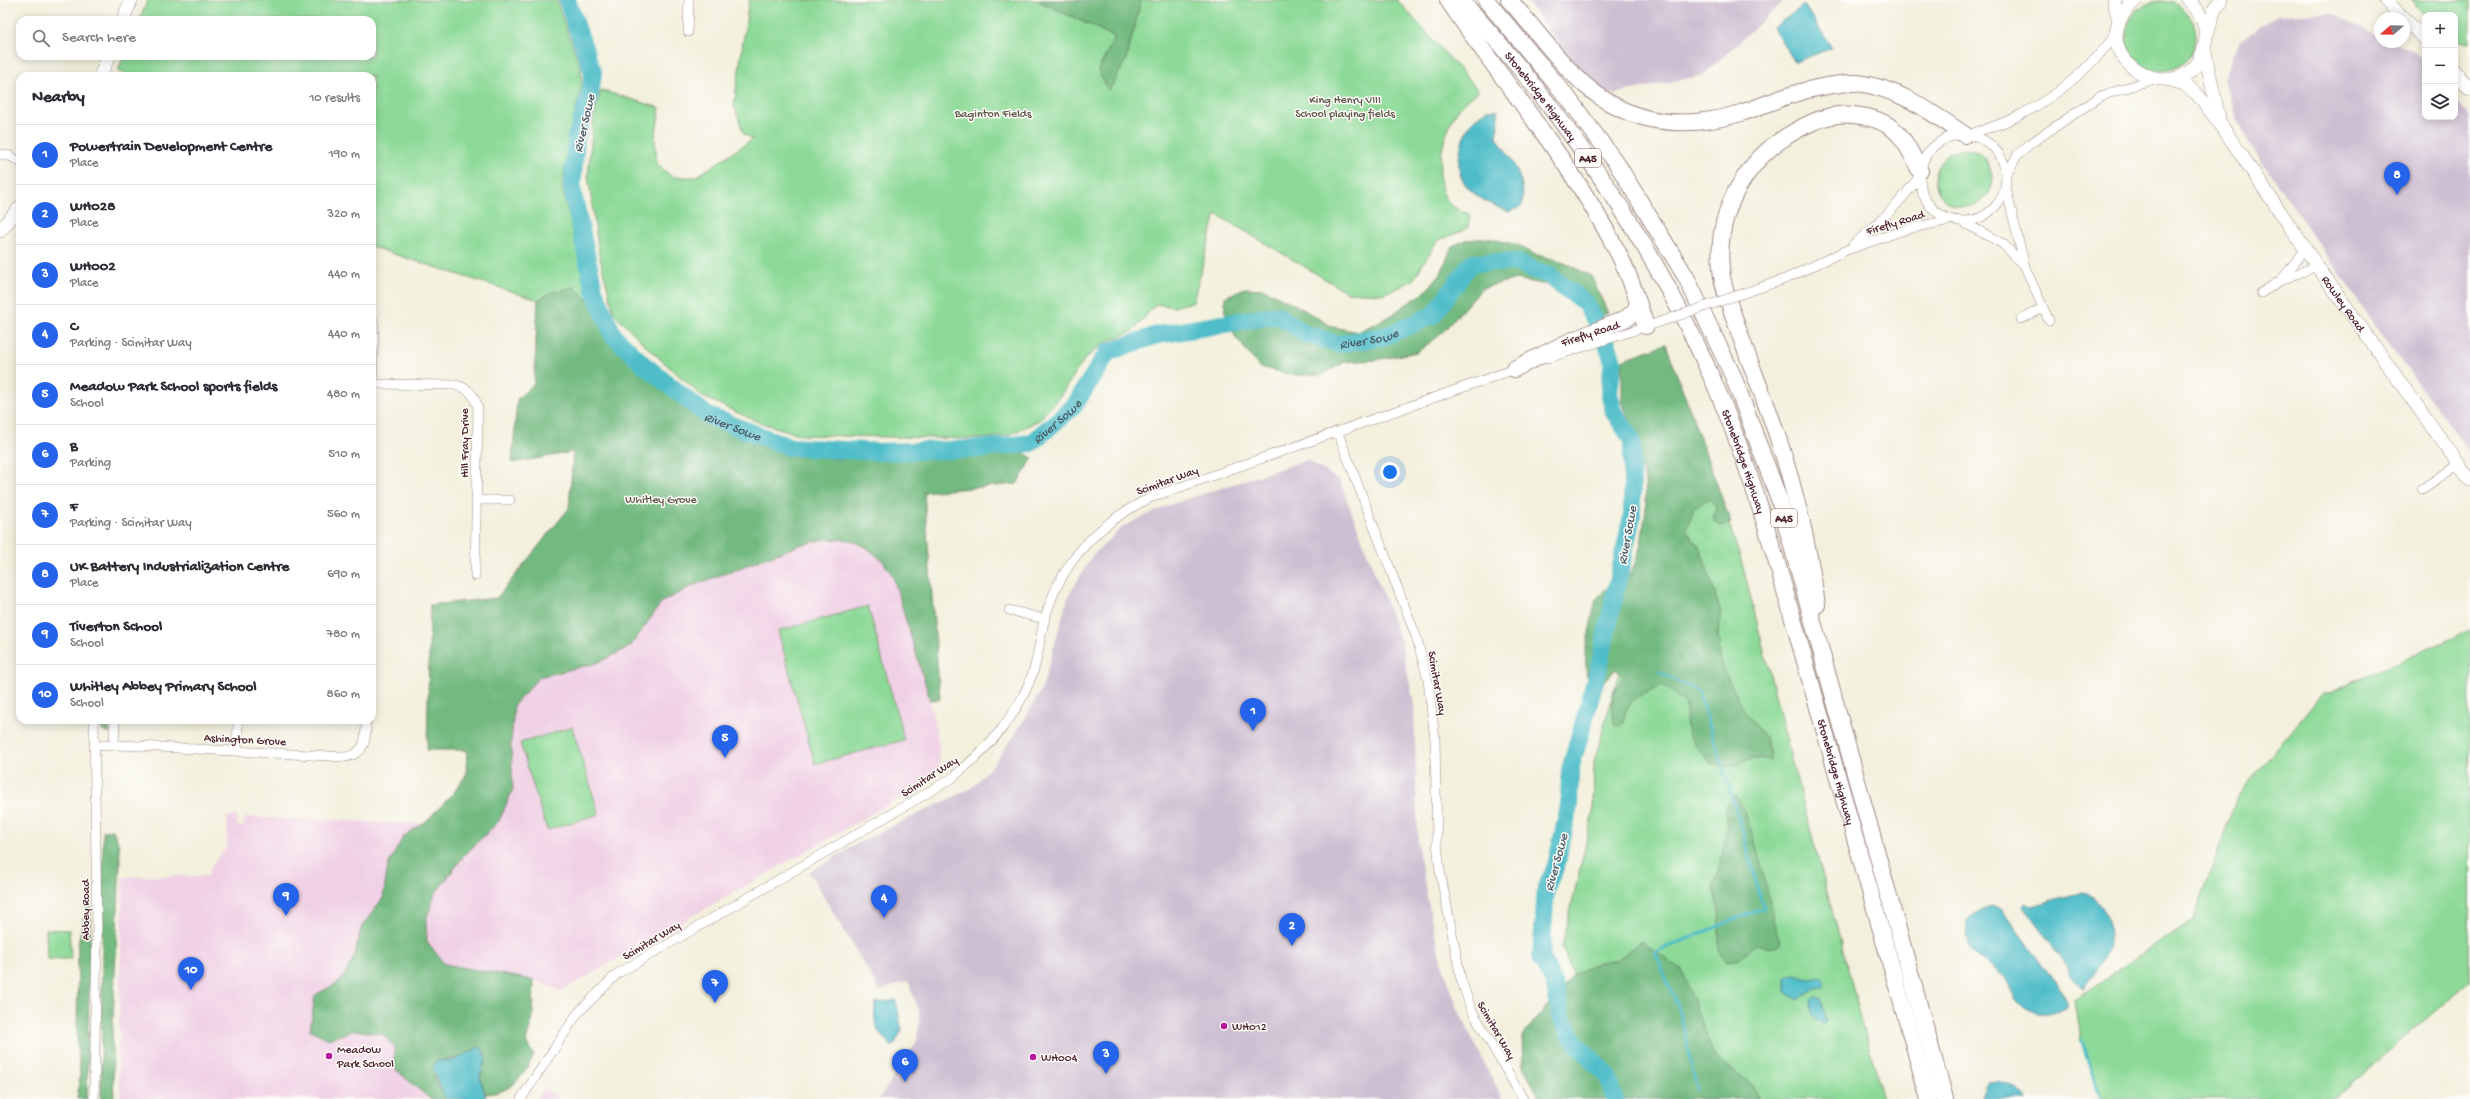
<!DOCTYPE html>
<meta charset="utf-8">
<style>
:root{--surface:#fff;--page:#f7f7f7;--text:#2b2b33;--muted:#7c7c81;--line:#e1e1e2;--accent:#2563eb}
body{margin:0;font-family:"Gochi Hand",sans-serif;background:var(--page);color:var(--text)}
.controls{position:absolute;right:12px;top:12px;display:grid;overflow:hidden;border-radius:8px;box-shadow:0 2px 10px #0003}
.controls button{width:36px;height:36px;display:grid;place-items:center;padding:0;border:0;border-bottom:1px solid var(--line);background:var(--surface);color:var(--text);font:20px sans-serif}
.compass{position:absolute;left:2374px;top:12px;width:36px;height:36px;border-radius:50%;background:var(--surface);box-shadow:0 2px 10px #0003;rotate:250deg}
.you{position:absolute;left:1390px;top:472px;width:14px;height:14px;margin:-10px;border:3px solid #fff;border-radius:50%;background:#1a73e8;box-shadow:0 0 0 6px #1a73e833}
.badge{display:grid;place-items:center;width:26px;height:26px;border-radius:50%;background:var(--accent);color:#fff;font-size:13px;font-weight:700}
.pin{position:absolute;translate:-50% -33px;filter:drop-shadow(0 1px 2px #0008)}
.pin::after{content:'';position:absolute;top:21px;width:14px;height:12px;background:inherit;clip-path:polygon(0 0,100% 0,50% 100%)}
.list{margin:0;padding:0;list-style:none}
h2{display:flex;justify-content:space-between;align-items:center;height:52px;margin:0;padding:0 16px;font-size:17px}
h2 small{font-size:13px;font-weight:400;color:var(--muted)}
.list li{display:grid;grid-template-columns:26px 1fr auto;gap:12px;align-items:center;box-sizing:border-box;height:60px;padding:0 16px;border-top:1px solid var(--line)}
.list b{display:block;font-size:15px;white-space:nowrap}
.list p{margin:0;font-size:13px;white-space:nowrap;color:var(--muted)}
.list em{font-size:13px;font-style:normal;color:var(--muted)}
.icon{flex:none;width:22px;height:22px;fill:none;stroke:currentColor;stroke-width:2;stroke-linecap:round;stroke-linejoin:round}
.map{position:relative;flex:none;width:2470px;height:1099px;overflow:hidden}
.search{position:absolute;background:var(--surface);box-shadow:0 2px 10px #0003;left:16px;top:16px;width:360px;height:44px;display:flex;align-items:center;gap:10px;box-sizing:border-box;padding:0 14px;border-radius:12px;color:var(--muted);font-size:15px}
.panel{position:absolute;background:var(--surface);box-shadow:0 2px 10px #0003;left:16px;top:72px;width:360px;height:652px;border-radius:12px}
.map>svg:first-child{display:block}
.built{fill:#f0d0e5}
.industrial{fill:#cebed2}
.green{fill:#8dda98;stroke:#6c7c62}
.forest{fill:#72ba80;stroke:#5e6c56}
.water{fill:#4fbdc9;stroke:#4c6e7a}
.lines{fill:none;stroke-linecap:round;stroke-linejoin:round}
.stream{stroke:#4fbdc9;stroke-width:3}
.river{stroke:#4fbdc9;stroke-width:18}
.street-casing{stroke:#9e8884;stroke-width:10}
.secondary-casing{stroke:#9e8884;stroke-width:14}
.highway-casing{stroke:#9e8884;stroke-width:18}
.street{stroke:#fff;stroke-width:9}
.secondary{stroke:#fff;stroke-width:13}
.highway{stroke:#fff;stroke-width:16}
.street-bridge-casing{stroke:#9e8884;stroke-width:10;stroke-linecap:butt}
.street-bridge{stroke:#fff;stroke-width:9}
.poi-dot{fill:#b5179e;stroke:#fdfcf7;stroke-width:1.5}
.labels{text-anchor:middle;stroke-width:3;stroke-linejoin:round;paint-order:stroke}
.shield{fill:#fdfcf7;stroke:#806168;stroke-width:1}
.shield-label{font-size:11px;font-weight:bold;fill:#4a1f2b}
.street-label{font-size:12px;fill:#4a1f2b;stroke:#fdfcf7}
.park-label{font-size:12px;fill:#5e574c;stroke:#fdfcf7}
.poi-label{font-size:12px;fill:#4a1f2b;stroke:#fdfcf7;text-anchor:start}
.water-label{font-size:13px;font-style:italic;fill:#4c5e6a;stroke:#fdfcf7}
</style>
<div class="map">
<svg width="2470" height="1099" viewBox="0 0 2470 1099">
<rect width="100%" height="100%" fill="#fdfcf7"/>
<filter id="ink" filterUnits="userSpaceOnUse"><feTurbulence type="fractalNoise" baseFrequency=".025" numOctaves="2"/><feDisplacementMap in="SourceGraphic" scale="8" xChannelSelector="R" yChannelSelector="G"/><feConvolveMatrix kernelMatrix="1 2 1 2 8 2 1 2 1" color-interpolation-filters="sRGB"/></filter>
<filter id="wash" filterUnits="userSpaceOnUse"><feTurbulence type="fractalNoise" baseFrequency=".012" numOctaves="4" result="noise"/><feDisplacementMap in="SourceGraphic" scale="16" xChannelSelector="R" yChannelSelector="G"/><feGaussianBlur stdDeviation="0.9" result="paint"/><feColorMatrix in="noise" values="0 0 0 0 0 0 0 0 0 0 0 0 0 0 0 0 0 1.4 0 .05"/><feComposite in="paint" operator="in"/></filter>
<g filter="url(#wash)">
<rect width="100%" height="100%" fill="#f3f0dd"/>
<g class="built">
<polygon points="825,539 850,540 866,547 883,561 893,577 930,700 939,746 939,770 912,791 561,991 534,980 444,964 427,941 426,920 435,894 463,857 499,821 513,789 511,744 514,706 538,677 597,663 629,647 662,602 692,586 748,562 800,545"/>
<polygon points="227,816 237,816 237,826 244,826 245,817 421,824 403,837 388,865 383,898 362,926 354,957 341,981 315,995 310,1030 329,1039 355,1030 384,1035 394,1047 395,1069 430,1099 121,1099 118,1064 123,877 207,876 213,864 227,847"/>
<polygon points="544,1088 560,1099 537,1099"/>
</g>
<g class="industrial">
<polygon points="1526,0 1785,0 1703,75 1600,97"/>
<polygon points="2331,13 2380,36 2380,42 2393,42 2417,53 2425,63 2425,117 2455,117 2455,99 2470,117 2470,452 2387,342 2250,145 2236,115 2223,78 2240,41 2277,15"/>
<polygon points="1307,460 1340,481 1401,642 1414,704 1418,847 1431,918 1442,964 1458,1009 1502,1099 879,1099 917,1041 920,1013 908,981 880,991 809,872 866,839 970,789 991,767 1015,735 1042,689 1068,597 1092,556 1124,526 1169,505"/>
</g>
<g class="green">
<polygon points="148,0 556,0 581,68 582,86 569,135 562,188 590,302 575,287 538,300 372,247 372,76 130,76 118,71 124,56 372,56 372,20 139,20"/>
<path d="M749,0h288l78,37 -17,34 28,-11 15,-60h256l82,91c-6,5 -14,10 -19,16 -16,19 -28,71 -14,92 5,9 16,12 25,16l-4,14 -30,12 -24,39 -15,8 -16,6 -35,-2 -131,-78 -23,88 -19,5 -18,-3 -24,28 -28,11 -19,16 -25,37 -21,24 -30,15 -28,4 -179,-4 -44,-13 -55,-25 -54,-48 -35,-36 -15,-59 -11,-79 5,-54 8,-31 59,18 -5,31 2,25 15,13h24l57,-38 -9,-5 -10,-29z"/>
<polygon points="2411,0 2470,0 2470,43 2455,42 2455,15 2426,15"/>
<circle cx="2161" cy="36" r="35"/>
<circle cx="1964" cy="178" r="29"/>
<polygon points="1706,456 1742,563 1792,762 1883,1099 1758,1099 1754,1086 1714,1056 1681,970 1641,941 1616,961 1600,962 1573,975 1562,947 1593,812 1594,762 1632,626"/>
<polygon points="868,606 904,740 815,764 778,631"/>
<polygon points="2470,630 2469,982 2333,1099 2101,1099 2081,1040 2075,1000 2194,919 2237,797 2323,693 2330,693"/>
<polygon points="572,727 599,814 547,830 520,743"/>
<polygon points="46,929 69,930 71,959 47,959"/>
</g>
<g class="forest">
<polygon points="1037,0 1141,0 1126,60 1109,91 1098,71 1115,37"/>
<polygon points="1488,238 1518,245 1533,254 1561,261 1591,276 1608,313 1599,316 1580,302 1547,285 1516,279 1482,288 1439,336 1417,352 1376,360 1345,362 1321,375 1293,375 1259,367 1235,336 1225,312 1225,297 1245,288 1264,289 1294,304 1333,327 1358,332 1388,317 1426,291 1441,273 1452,246 1466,240"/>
<path d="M575,287l15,15 21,36 16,19 35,28 44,34 82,32 50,8 179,-10 16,9 -16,26 -93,8 16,207 -10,1 -37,-123 -10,-16 -17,-14 -16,-7 -25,-1 -25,6 -108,41 -30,16 -32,45 -33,16 -58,14 -25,28 -3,39 2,45 -14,32 -36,36 -28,37 -9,26 1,21 17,23 90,16 -1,38 -7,24 8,13c-12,23 -22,38 -49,39l-5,-17 5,-15 -14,-11 -10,7 -19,2 -8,17 11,22h-15l-35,-30 -1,-22 -10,-12 -29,-5 -26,9 -19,-9 5,-35 26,-14 13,-24 8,-31 21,-28 5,-33 15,-28 23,-16 26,-26 14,-20 1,-25h-40l3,-145 67,-7 72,-90 4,-56 -61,11 5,-64 17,-15 4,-84 15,-8z"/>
<path d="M1666,344l65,179 -11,3 -7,-7 3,-12 -6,-8 -16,9 -8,22 15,20 20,62 -3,20 3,33 24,47 20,25 5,17v6c-16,-4 -25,2 -40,6 -6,1 -13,-2 -19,-2 -6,-11 -16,-17 -20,-25 -6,-10 -5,-24 -5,-35l-23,-19c-10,4 -25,10 -33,19 -6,6 -4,16 -11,22l-5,-1 -2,-28 11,-20 -7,-8 -11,12 -18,-1 -2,-28 11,-53 9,-9 20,-11 8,-10 8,-25 5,-35 -1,-31 -6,-19 -2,-20 -15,-37v-42z"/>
<polygon points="102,720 111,720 109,733 102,731"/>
<path d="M1736,795c15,24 26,74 33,103 4,16 4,29 12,44l-2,4 -9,2 -14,-4 -16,15 -14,3 -7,-12v-39l-6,-23 9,-30 5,-32 -1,-21z"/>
<polygon points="113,830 119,845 120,863 112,1042 114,1099 101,1099 103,831"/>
<polygon points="87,900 91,900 87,1099 77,1099 80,1073 77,1039 78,945"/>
<polygon points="1641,941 1682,970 1714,1056 1754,1086 1758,1099 1540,1099 1523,1066 1522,1036 1573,975 1600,962 1616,961"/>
</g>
<g class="water">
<polygon points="1804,5 1832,48 1795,62 1773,28"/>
<path d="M1487,110h11l1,13 -3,12c13,23 31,42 26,71l-13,6c-17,-7 -37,-15 -47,-33 -7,-14 -1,-40 7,-53 4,-7 12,-11 18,-16z"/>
<path d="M2083,892c22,4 32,38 24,57 -5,15 -17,27 -23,41l-14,-15 -2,-8 -44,-60 2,-4 6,3z"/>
<path d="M1991,907l10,2 61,82 7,15c-20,10 -40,12 -54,-8 -5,-7 -6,-17 -12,-22 -21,-21 -41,-16 -36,-55l12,-10z"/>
<polygon points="1794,975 1810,979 1821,977 1825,982 1823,987 1812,990 1798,1000 1786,992 1786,977"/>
<path d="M1815,997l5,1c3,8 3,16 6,24l-3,2 -10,-8 -2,-16z"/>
<path d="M896,1000l6,30 -9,17c-17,-15 -20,-21 -18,-44z"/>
<polygon points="479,1047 482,1049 486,1057 480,1077 486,1099 445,1099 432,1067 436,1061 455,1060"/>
<polygon points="1999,1081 2015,1088 2027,1099 1982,1099 1986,1082"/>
</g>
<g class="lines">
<g class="stream">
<polyline points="1659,672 1699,692 1742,829 1763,908 1655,952 1680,1012 1697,1090"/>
<polyline points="2081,1040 2101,1099"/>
</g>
<path class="river" id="s1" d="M567,0l26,73 -3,21 -14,44 -4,51 22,101 19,45 30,29 65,52 82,31 90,5 99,-3 52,-6 43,-37 34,-54 49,-17 121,-20 27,19 33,10 48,-8 47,-21 38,-52 44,-1 35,14 35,27 19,31 9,28 -4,31 5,19 18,28v76l-34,155 -28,99 -1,36 -13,60 -10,21 -5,72 13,24 7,34 14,25 33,34 7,23"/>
</g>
</g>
<g filter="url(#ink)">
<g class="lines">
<defs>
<g id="street">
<polyline points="688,32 689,0"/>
<circle cx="1963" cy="178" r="43"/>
<path d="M1968,135c16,-6 32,-10 46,-17 40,-19 77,-50 103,-85"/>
<polyline points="0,154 10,156 20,162"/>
<polyline points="2006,175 2018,154 2031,143 2101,96 2154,79"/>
<polyline points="2006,188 2025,267 2049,321"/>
<polyline points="1963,222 2003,244 2025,266"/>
<path d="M1853,245c26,-22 48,-42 67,-70"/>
<polyline points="1785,279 1847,250 1907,229 1950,220"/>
<polyline points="2282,279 2305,250"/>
<polyline points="2261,293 2281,280 2317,266"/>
<polyline points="372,318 374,324 372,392"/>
<polyline points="2021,319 2043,308"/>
<polyline points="1549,358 1660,322"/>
<path d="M372,384l83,1c14,3 20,10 23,24l-3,167"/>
<polyline points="1338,433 1416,636 1428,680 1435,739 1437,843 1440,871 1461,979 1471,1009 1523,1099"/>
<polyline points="2422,489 2459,464"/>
<polyline points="476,500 510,500"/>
<polyline points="1009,610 1044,619"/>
<polyline points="114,745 115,720"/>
<path d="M94,746l26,-1 226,12c21,-4 20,-20 20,-37"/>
<polyline points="237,750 238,720"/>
<polyline points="94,1099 97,929 94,720"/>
<path d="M521,1099l56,-85 40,-40 334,-195c36,-30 69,-64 83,-110 5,-17 6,-34 11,-51 16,-56 54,-96 107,-121l366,-129"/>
</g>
<g id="secondary">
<polyline points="2114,0 2119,21"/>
<path d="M2136,0c-67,58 55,120 69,44 3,-17 -4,-33 -17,-44"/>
<polyline points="2385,0 2425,39"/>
<polyline points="123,20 131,0"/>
<polyline points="2207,34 2215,8 2221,0"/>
<polyline points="2204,49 2219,118"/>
<polyline points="2455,72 2470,89"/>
<polyline points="100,76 109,56"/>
<path id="s2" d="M2167,79l17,5 13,10 24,31 96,141 153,214"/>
<polyline points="0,231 20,207"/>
</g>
<g id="highway">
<path d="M1448,0c55,83 121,158 167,247 14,25 22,52 31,79"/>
<path id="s3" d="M1461,0c102,112 190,239 251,378 44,100 71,207 101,312 39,136 77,273 116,409"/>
<polyline points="1486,0 1568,98 1617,164 1686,277 1733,376 1779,499 1945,1099"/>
<path d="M1509,0c33,35 62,83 106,106 39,21 84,20 126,7 24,-8 47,-19 71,-24 15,-3 31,-7 45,-6 42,5 74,29 108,52"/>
<polyline points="1514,369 1566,343 1627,318 1635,310 1638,303"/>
<path d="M1817,605c-8,-58 -21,-112 -39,-167 -13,-40 -30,-78 -43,-118 -6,-16 -13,-35 -14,-52 -3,-32 5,-63 23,-90 10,-15 22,-28 37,-38 21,-14 46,-28 72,-25 42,4 50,21 67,56"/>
</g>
</defs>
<use href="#street" class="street-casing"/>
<use href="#secondary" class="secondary-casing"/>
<use href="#highway" class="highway-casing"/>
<use href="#street" class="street"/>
<use href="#secondary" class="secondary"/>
<use href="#highway" class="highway"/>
<defs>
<polyline id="street-bridge" points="1660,322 1785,279"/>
</defs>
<use href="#street-bridge" class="street-bridge-casing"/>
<use href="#street-bridge" class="street-bridge"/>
</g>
</g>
<g class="poi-dot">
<circle cx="1224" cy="1026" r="4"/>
<circle cx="329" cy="1056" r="4"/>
<circle cx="1033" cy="1057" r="4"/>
</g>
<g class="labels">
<g class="shield">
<rect x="1575" y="149" width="26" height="18" rx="3"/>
<rect x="1771" y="509" width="26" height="18" rx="3"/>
</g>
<g class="shield-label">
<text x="1588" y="162">A45</text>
<text x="1784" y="522">A45</text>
</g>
<g class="street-label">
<text dy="4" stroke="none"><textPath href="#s3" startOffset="125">Stonebridge Highway</textPath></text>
<text transform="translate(1895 222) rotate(-17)" y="4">Firefly Road</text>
<text dy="4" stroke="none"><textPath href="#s2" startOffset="290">Rowley Road</textPath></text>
<text transform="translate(1590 333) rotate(-18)" y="4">Firefly Road</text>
<text transform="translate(464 443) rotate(-90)" y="4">Hill Fray Drive</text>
<text dy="4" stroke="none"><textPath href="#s3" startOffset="545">Stonebridge Highway</textPath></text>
<text transform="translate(1167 480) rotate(-20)" y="4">Scimitar Way</text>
<text transform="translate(1438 683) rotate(80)" y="4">Scimitar Way</text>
<text transform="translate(245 739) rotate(3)" y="4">Ashington Grove</text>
<text dy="4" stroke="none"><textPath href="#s3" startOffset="869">Stonebridge Highway</textPath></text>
<text transform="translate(929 776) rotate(-33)" y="4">Scimitar Way</text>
<text transform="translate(85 910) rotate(-90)" y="4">Abbey Road</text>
<text transform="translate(651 940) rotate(-31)" y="4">Scimitar Way</text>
<text transform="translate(1497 1030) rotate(60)" y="4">Scimitar Way</text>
</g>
<g class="park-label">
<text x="1345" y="103">King Henry VIII<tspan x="1345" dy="14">School playing fields</tspan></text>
<text x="993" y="117">Baginton Fields</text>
<text x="661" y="503">Whitley Grove</text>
</g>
<g class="poi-label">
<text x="1232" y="1030">WH012</text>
<text x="337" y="1053">Meadow<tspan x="337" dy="14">Park School</tspan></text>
<text x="1041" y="1061">WH004</text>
</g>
<g class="water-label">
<text transform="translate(583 123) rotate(-77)" y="5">River Sowe</text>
<text dy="5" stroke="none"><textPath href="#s1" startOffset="1196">River Sowe</textPath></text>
<text dy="5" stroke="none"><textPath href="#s1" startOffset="836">River Sowe</textPath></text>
<text dy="5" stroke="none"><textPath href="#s1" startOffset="500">River Sowe</textPath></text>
<text transform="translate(1626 535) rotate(-80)" y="5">River Sowe</text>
<text transform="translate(1555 862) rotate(-75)" y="5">River Sowe</text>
</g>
</g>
</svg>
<div class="controls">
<button>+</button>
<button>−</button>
<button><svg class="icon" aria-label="layers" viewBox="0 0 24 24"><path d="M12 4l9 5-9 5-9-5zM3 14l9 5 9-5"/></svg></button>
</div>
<svg class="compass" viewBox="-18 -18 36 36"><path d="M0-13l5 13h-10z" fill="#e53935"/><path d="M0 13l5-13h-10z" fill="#7c7c81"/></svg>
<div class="you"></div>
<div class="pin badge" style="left:1253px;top:731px">1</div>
<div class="pin badge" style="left:1292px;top:946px">2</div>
<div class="pin badge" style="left:1106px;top:1074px">3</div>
<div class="pin badge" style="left:884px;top:918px">4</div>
<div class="pin badge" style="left:725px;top:758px">5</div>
<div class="pin badge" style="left:905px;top:1082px">6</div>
<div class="pin badge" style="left:715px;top:1003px">7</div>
<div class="pin badge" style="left:2397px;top:195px">8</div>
<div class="pin badge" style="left:286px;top:916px">9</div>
<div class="pin badge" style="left:191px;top:990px">10</div>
<div class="search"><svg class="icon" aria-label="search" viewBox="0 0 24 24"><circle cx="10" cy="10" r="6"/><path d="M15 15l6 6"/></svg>Search here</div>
<section class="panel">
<h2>Nearby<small>10 results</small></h2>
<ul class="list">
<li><span class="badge">1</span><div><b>Powertrain Development Centre</b><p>Place</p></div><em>190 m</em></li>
<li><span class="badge">2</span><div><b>WH028</b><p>Place</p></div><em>320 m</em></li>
<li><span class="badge">3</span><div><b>WH002</b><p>Place</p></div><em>440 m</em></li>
<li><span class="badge">4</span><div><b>C</b><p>Parking · Scimitar Way</p></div><em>440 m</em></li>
<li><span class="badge">5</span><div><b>Meadow Park School sports fields</b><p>School</p></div><em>480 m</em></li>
<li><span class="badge">6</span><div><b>B</b><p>Parking</p></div><em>510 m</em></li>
<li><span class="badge">7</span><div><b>F</b><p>Parking · Scimitar Way</p></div><em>560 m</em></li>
<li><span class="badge">8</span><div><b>UK Battery Industrialization Centre</b><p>Place</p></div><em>690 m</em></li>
<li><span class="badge">9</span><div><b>Tiverton School</b><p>School</p></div><em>780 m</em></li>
<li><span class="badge">10</span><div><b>Whitley Abbey Primary School</b><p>School</p></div><em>860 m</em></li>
</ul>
</section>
</div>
